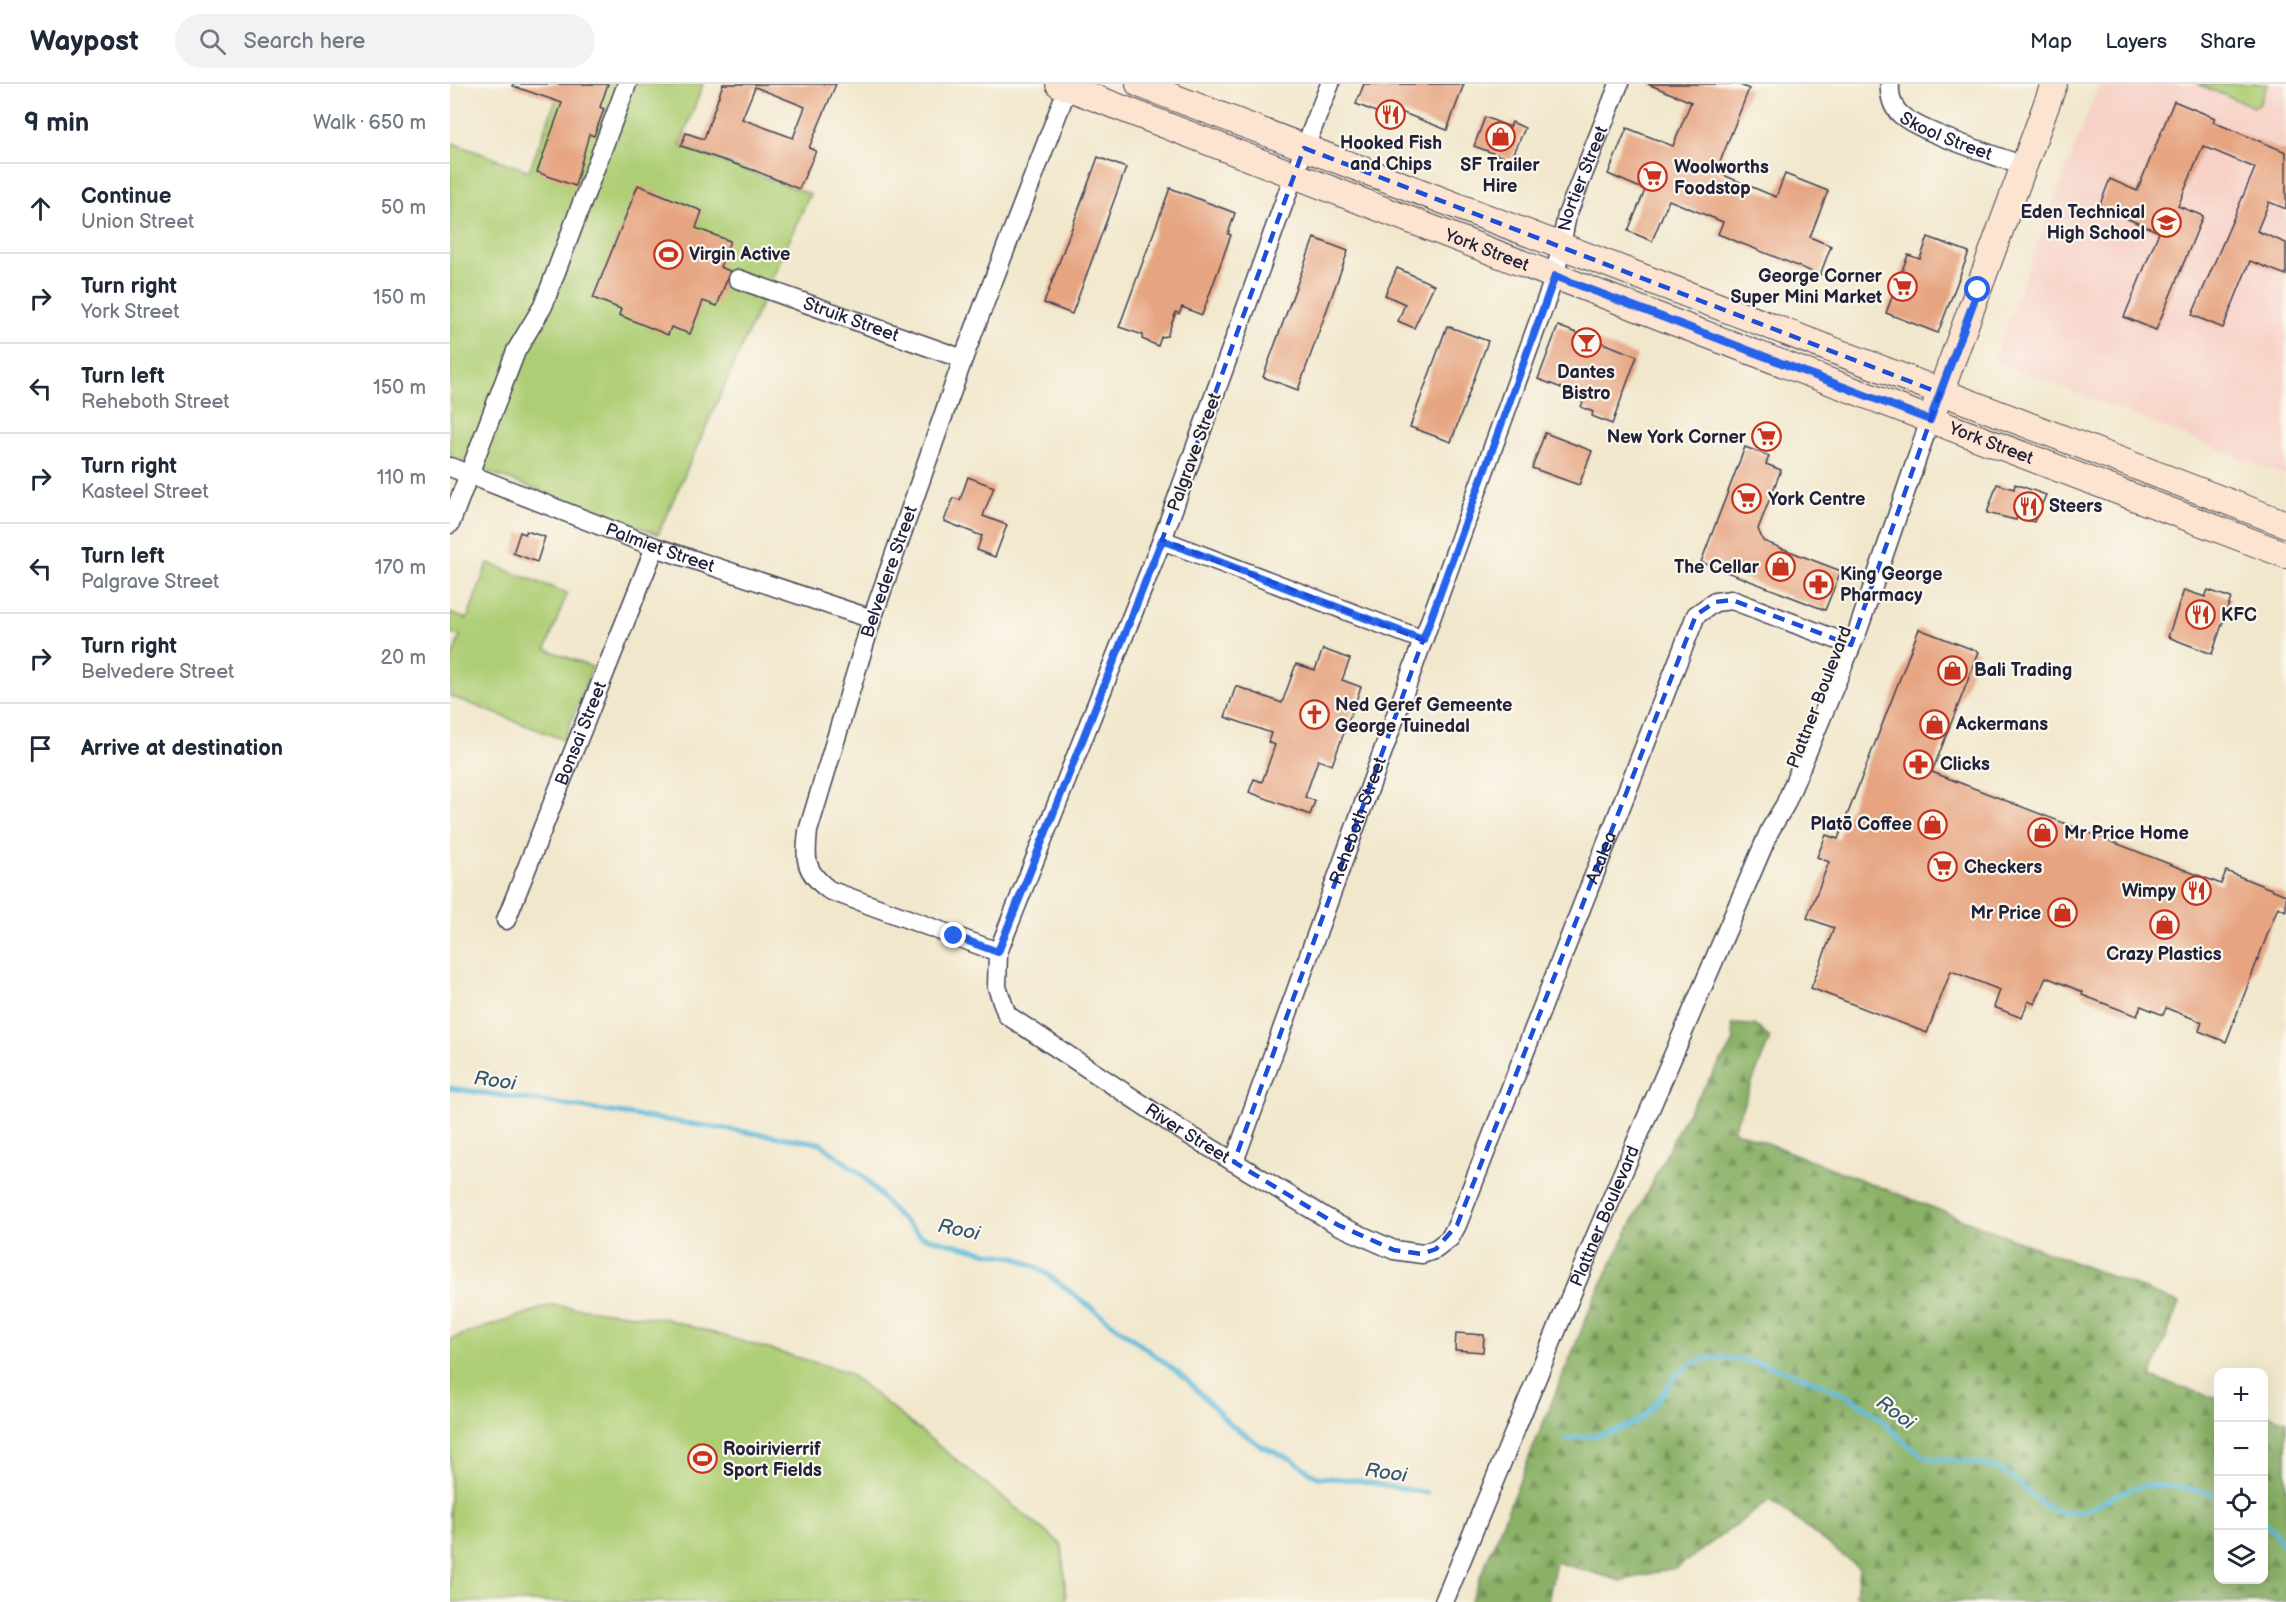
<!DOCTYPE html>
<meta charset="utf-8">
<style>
:root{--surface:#fff;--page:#f2f2f3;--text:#1f2937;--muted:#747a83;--line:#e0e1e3}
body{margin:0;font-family:"Balsamiq Sans",sans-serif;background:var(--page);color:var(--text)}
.controls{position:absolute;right:18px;bottom:18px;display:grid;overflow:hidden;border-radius:12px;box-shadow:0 6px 24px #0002}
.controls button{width:54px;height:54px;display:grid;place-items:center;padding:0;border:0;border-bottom:2px solid var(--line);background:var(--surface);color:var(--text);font:30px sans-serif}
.stop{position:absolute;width:18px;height:18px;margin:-14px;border:4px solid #2563eb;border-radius:50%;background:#fff}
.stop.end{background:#2563eb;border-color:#fff;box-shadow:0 2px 6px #0008}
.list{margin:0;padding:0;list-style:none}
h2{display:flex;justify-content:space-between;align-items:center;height:78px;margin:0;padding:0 24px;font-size:26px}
h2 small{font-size:20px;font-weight:400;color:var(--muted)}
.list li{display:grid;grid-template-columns:39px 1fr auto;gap:18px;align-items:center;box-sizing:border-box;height:90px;padding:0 24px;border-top:2px solid var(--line)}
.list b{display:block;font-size:22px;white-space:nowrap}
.list p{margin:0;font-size:20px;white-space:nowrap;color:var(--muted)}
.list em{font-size:20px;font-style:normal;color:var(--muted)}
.icon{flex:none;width:33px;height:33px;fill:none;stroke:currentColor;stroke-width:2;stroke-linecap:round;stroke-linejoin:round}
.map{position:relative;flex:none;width:1836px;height:1518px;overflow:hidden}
header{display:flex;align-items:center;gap:36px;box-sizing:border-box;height:84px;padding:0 30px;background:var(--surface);border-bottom:2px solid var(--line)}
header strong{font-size:28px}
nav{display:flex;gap:33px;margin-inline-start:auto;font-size:21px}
.search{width:420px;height:54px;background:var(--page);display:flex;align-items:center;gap:15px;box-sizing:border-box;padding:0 21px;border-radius:33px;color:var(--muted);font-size:22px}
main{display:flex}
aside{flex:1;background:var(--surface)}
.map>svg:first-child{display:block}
.built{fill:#f7d1c7}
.green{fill:#aece75;stroke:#687858;stroke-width:1.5}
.forest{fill:url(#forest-firs);stroke:#566a50;stroke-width:1.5}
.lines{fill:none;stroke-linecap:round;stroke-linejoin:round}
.stream{stroke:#5bb9d9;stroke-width:5}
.building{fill:#e6a481;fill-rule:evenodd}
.street-casing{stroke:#414051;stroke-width:21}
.secondary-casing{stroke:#414051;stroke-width:28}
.street{stroke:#fff;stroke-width:18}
.secondary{stroke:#fde4d0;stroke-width:26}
.route{stroke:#2563eb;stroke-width:8}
.marked{fill:none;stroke:#1d4ed8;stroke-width:4.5;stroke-dasharray:12 8;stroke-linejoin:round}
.labels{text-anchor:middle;stroke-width:4.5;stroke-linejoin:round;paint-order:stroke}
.street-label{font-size:18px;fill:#22223b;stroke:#fbf7ec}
.poi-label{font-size:18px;font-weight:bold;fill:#22223b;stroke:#fbf7ec;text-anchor:start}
.water-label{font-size:20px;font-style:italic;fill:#365772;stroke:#fbf7ec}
</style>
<header>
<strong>Waypost</strong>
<div class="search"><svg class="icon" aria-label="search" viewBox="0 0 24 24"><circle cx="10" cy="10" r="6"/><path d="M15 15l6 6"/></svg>Search here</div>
<nav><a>Map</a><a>Layers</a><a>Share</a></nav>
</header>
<main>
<aside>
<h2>9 min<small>Walk · 650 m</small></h2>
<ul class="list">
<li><svg class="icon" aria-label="ahead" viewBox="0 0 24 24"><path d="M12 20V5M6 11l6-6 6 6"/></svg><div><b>Continue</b><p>Union Street</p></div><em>50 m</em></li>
<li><svg class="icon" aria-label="right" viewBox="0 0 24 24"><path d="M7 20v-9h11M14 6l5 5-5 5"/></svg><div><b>Turn right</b><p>York Street</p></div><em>150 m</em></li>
<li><svg class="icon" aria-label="left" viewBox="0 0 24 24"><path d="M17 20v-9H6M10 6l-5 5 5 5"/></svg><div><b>Turn left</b><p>Reheboth Street</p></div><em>150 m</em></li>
<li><svg class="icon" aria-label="right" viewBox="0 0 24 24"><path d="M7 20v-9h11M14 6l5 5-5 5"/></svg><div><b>Turn right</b><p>Kasteel Street</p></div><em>110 m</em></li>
<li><svg class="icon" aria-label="left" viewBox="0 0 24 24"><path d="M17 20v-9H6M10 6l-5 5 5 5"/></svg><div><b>Turn left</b><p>Palgrave Street</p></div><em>170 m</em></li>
<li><svg class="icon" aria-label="right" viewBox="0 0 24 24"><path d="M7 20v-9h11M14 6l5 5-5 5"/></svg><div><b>Turn right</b><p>Belvedere Street</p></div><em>20 m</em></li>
<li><svg class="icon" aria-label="arrive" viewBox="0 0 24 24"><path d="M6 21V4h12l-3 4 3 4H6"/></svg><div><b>Arrive at destination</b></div></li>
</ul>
</aside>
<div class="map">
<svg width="1836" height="1518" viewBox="0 0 1836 1518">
<defs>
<pattern id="forest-firs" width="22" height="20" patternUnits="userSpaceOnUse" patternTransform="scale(1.5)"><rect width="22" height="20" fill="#8ab166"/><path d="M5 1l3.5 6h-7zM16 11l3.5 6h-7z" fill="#709055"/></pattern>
</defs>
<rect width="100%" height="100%" fill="#fbf7ec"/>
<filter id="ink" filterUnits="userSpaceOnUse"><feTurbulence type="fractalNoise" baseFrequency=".0167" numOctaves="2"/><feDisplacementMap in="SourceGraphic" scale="12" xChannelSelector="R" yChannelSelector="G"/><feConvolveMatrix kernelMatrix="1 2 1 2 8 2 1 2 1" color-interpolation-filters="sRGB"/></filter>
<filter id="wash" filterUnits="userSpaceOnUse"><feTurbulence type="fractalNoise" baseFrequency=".008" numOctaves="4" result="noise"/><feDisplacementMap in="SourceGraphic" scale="24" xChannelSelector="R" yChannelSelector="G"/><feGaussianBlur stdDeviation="1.35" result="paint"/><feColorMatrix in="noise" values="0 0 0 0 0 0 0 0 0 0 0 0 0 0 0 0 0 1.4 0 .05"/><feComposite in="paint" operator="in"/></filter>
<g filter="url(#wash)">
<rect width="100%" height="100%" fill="#f1e7cc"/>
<polygon class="built" points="1649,0 1836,0 1836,392 1543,276"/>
<g class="green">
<polygon points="112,0 253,0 230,62 360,110 208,450 0,374 0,58 79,87"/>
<polygon points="1747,0 1817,0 1809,21 1804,23"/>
<polygon points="38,479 117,509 96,565 142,583 114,656 0,612 0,580 10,552 0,548 0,529 17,535"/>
<polygon points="102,1221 216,1235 397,1288 612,1461 616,1518 0,1518 0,1255"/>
</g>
<polygon class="forest" points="1282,940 1305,941 1320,954 1283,1046 1729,1219 1701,1293 1768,1315 1768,1496 1814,1496 1814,1329 1836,1337 1836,1518 1420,1518 1406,1511 1409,1484 1320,1416 1228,1483 1171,1497 1106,1478 1098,1518 1020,1518 1144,1215 1234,1034 1284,957"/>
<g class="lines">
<g class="stream">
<polyline points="0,1004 370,1059 414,1093 445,1129 471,1152 538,1169 565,1173 590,1185 735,1294 780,1340 811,1362 843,1376 867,1393 906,1396 977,1409"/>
<path d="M1116,1355c26,-4 57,-5 78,-23 21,-19 30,-51 61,-57 40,-8 134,27 166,52 19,15 37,40 61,48 5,1 12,0 18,1 15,1 34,4 49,10 23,9 37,37 63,42 26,4 40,-12 63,-21 30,-11 63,-3 93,4"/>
<polyline points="1814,1437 1825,1449 1836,1467"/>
</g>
</g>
<g id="blocks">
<g class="building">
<polygon points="63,0 158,0 150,23 154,25 144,52 139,50 125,102 87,88 112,19 63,2"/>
<path d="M273,0h113l-27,64 7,3 -17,38 -43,-18 -75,-25 5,-13 18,6zM305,3l50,20 -12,31 -51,-19z"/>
<polygon points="914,0 1014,0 997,46 951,28 948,37 906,20"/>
<polygon points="1198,0 1288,0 1299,5 1266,88 1326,113 1335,90 1378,107 1360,153 1381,162 1370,191 1268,150 1273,138 1219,116 1202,157 1178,147 1195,106 1158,90 1177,44 1223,62 1241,18"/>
<polygon points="1724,17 1765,34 1763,38 1836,68 1836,125 1819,118 1807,147 1836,159 1836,191 1800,177 1773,244 1742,231 1805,84 1753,62 1728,122 1753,132 1706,246 1674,233 1709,148 1649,123 1660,95 1687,107"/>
<polygon points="1035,33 1060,43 1062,38 1075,44 1061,76 1024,62"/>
<polygon points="648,73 676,84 622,230 594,219"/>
<polygon points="188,101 252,127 246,144 280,157 270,183 280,187 267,222 253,217 240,250 221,243 218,251 169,231 171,225 143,214"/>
<polygon points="720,104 785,129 778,150 781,151 752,231 732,223 729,230 726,228 717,252 711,253 708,262 692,255 693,251 669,243"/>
<polygon points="1478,153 1519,168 1488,249 1436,229 1458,171 1470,175"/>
<polygon points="864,154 898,167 848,306 813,293"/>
<polygon points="947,184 984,201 964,244 948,237 955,220 935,211"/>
<polygon points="997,242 1038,257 1001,358 960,343"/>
<polygon points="1108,242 1187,272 1162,340 1142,332 1143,328 1131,323 1135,313 1088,295"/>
<polygon points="1095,349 1142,367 1129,401 1082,384"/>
<polygon points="1295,363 1319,372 1316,380 1331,386 1308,445 1313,457 1391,487 1375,526 1251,478"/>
<polygon points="518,393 544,403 533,432 557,441 545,473 527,466 532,452 494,437 503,414 510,416"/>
<polygon points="1547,400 1564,405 1565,400 1596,411 1584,438 1567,432 1566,436 1537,429"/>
<polygon points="76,447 95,453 87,478 63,469 70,448 75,450"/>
<polygon points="1734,506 1755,513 1758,506 1781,514 1762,570 1718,553"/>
<polygon points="1469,545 1529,568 1482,688 1771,800 1776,787 1836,811 1836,827 1828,823 1776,958 1749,947 1752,938 1716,924 1713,931 1691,922 1687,932 1632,911 1633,908 1596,893 1585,920 1578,917 1572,934 1544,923 1550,906 1501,887 1477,949 1361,904 1384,844 1357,834 1379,778 1367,773 1376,751 1388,755"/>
<polygon points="873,565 900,575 892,596 911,603 882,681 868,676 855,713 865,717 860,731 799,708 804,695 812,698 825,661 818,658 821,649 775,633 786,602 832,619 846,580 865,586"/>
<polygon points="1006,1249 1034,1251 1033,1268 1005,1266"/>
</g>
</g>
</g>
<g filter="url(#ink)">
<use href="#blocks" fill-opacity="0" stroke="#414051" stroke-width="1.5"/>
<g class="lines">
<defs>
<g id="street">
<path id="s1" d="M880,0l-36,91 -132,365 -164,412 -1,35 10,28 174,115 157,95 56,25 28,4 14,-5 14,-11 7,-13 239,-610 19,-13 17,-2 119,45"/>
<path id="s2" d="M1440,0c-1,10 2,23 10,30 19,18 95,41 123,52"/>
<path id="s3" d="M288,195l225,80"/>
<path id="s4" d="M0,383l205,80 217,72"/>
<polyline points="0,440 66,267 93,222 177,0"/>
<polyline points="712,456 973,556"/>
<path id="s5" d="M56,836l149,-373"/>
<path id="s6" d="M548,868l-169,-62c-25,-19 -24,-30 -21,-59l64,-212 91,-260 106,-275"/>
<path id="s7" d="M784,1078l321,-886 12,-61 52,-131"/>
<path id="s8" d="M994,1518l152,-367 174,-405 15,-25 73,-175 72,-210"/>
</g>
<g id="secondary">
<path id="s9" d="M609,0l617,239 610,232"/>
<polyline points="689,0 1836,440"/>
<polyline points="1485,323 1604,0"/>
</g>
</defs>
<use href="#street" class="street-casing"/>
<use href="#secondary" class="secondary-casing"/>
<use href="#street" class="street"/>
<use href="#secondary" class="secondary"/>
</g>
</g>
<g class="lines" filter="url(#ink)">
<polyline class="route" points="504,852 548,868 712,456 973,556 1105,192 1480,336 1528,206"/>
</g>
<path class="marked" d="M854,64l636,245 -89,252 -119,-45 -17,2 -19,13 -239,610 -21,24 -14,5 -28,-4 -56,-25 -104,-63 189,-522 -261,-100z"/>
<defs>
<symbol id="restaurant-ring" viewBox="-11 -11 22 22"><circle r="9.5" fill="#fbf7ec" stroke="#c8321e" stroke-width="1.5"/><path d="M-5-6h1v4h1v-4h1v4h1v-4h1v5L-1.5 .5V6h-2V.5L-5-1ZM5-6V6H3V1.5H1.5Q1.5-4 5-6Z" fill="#c8321e"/></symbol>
<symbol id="shop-ring" viewBox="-11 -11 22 22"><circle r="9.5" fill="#fbf7ec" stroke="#c8321e" stroke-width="1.5"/><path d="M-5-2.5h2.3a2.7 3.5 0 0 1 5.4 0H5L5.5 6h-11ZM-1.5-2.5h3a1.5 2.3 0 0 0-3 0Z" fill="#c8321e"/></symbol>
<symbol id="supermarket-ring" viewBox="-11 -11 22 22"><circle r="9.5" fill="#fbf7ec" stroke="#c8321e" stroke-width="1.5"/><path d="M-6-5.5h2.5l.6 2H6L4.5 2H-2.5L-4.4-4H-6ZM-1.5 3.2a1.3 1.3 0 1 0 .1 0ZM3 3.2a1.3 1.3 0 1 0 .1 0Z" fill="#c8321e"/></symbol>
<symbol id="school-ring" viewBox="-11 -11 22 22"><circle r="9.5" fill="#fbf7ec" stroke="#c8321e" stroke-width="1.5"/><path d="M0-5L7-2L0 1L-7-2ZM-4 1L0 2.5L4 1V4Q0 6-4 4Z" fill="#c8321e"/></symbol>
<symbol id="stadium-ring" viewBox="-11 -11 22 22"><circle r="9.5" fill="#fbf7ec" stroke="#c8321e" stroke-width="1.5"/><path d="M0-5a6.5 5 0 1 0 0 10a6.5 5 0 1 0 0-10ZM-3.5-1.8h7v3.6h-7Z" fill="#c8321e"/></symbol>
<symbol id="bar-ring" viewBox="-11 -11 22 22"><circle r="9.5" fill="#fbf7ec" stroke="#c8321e" stroke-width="1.5"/><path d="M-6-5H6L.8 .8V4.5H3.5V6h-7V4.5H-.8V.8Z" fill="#c8321e"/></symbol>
<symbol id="pharmacy-ring" viewBox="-11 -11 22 22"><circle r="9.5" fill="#fbf7ec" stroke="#c8321e" stroke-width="1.5"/><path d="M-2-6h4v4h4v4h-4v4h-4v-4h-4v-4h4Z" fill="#c8321e"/></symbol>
<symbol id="church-ring" viewBox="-11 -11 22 22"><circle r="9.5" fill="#fbf7ec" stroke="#c8321e" stroke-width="1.5"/><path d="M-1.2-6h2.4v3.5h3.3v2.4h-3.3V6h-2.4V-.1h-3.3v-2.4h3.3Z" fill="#c8321e"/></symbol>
</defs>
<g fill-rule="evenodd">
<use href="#restaurant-ring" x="924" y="14" width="33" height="33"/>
<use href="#shop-ring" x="1034" y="36" width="33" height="33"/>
<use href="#supermarket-ring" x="1186" y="76" width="33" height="33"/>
<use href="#school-ring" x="1700" y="122" width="33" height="33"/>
<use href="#stadium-ring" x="202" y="154" width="33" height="33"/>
<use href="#supermarket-ring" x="1436" y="186" width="33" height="33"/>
<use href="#bar-ring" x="1120" y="242" width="33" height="33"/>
<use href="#supermarket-ring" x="1300" y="336" width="33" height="33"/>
<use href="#supermarket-ring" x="1280" y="398" width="33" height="33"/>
<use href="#restaurant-ring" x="1562" y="406" width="33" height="33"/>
<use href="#shop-ring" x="1314" y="466" width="33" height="33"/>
<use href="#pharmacy-ring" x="1352" y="484" width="33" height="33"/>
<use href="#restaurant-ring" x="1734" y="514" width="33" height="33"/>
<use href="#shop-ring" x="1486" y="570" width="33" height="33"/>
<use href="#church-ring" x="848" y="614" width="33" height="33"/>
<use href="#shop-ring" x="1468" y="624" width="33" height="33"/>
<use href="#pharmacy-ring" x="1452" y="664" width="33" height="33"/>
<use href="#shop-ring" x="1466" y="724" width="33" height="33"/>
<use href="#shop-ring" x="1576" y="732" width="33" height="33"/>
<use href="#supermarket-ring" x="1476" y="766" width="33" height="33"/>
<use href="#restaurant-ring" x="1730" y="790" width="33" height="33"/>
<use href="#shop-ring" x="1596" y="812" width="33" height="33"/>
<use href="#shop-ring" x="1698" y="824" width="33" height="33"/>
<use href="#stadium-ring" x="236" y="1358" width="33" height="33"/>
</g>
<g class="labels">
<g class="street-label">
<text dy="6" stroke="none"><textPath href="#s2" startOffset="84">Skool Street</textPath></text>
<text dy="6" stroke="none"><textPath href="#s7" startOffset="1044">Nortier Street</textPath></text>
<text dy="6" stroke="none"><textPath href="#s9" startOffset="459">York Street</textPath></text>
<text dy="6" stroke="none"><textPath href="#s3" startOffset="120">Struik Street</textPath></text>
<text dy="6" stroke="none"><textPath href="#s9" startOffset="999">York Street</textPath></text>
<text transform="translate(744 368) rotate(-70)" y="6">Palgrave Street</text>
<text dy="6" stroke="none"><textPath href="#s4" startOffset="225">Palmiet Street</textPath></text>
<text dy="6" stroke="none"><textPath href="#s6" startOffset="519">Belvedere Street</textPath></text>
<text transform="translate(1369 613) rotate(-69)" y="6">Plattner Boulevard</text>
<text dy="6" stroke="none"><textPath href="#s5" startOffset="201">Bonsai Street</textPath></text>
<text dy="6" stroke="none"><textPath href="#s7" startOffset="363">Reheboth Street</textPath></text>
<text dy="6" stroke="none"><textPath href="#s1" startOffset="1918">Azalea</textPath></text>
<text dy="6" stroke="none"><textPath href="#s1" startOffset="1210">River Street</textPath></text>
<text dy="6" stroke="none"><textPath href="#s8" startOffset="418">Plattner Boulevard</textPath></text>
</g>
<g class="poi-label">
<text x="941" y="65" text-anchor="middle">Hooked Fish<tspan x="941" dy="21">and Chips</tspan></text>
<text x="1050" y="87" text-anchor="middle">SF Trailer<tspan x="1050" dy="21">Hire</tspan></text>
<text x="1224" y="89">Woolworths<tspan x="1224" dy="21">Foodstop</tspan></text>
<text x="1695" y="134" text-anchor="end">Eden Technical<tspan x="1695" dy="21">High School</tspan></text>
<text x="239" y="176">Virgin Active</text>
<text x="1432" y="198" text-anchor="end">George Corner<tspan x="1432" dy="21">Super Mini Market</tspan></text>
<text x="1136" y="294" text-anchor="middle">Dantes<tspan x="1136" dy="21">Bistro</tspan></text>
<text x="1296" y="359" text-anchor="end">New York Corner</text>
<text x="1318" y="421">York Centre</text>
<text x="1599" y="428">Steers</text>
<text x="1309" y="489" text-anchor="end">The Cellar</text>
<text x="1390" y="496">King George<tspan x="1390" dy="21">Pharmacy</tspan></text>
<text x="1771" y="537">KFC</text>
<text x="1524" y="592">Bali Trading</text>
<text x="885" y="627">Ned Geref Gemeente<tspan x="885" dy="21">George Tuinedal</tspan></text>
<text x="1506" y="646">Ackermans</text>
<text x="1490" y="686">Clicks</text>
<text x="1462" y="746" text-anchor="end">Platō Coffee</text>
<text x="1614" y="755">Mr Price Home</text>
<text x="1514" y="789">Checkers</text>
<text x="1726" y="813" text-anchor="end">Wimpy</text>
<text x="1591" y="835" text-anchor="end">Mr Price</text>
<text x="1714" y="876" text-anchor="middle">Crazy Plastics</text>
<text x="273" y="1371">Rooirivierrif<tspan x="273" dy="21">Sport Fields</tspan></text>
</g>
<g class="water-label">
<text transform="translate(45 996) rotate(8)" y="7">Rooi</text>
<text transform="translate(509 1145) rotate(12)" y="7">Rooi</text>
<text transform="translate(1446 1328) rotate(37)" y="7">Rooi</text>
<text transform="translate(936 1388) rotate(8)" y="7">Rooi</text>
</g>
</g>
</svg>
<div class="controls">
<button>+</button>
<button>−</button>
<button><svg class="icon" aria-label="locate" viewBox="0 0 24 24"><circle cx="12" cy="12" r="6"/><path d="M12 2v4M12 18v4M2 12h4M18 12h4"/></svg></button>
<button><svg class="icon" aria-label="layers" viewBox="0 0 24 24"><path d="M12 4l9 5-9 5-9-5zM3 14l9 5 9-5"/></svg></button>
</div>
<div class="stop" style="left:1528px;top:206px"></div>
<div class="stop end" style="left:504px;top:852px"></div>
</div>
</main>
